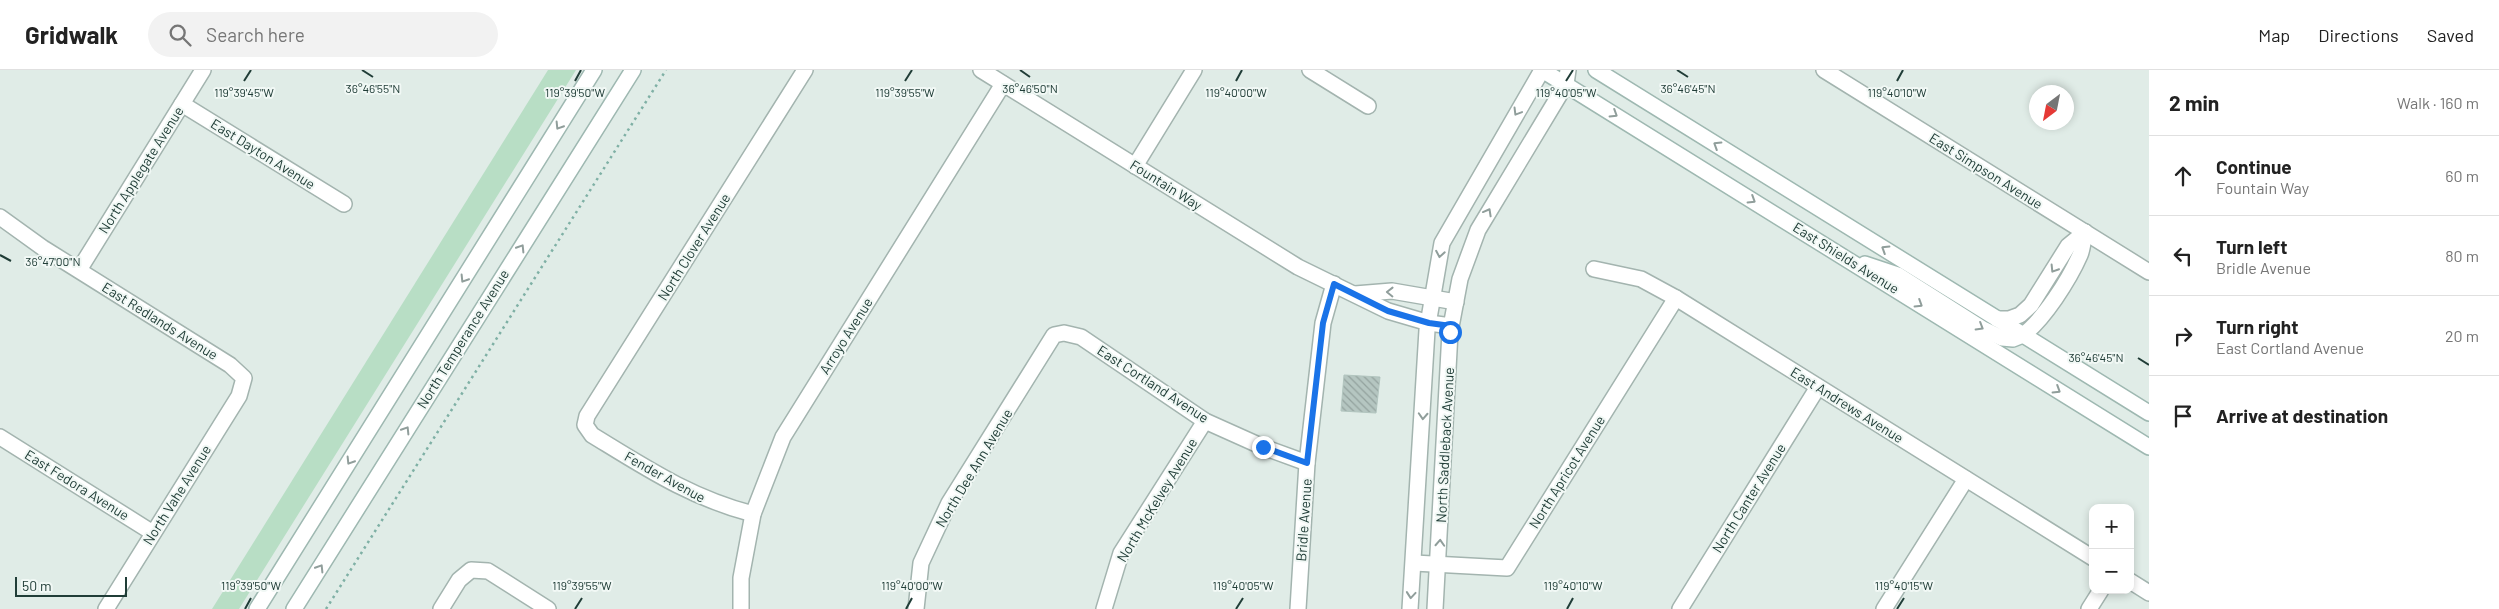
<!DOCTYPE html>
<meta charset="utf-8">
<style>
:root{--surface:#fff;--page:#f2f2f2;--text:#222;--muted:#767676;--line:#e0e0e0}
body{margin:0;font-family:Barlow,sans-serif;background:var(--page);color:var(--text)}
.controls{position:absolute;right:15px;bottom:15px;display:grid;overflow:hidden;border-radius:10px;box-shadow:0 2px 8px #0003}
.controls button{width:45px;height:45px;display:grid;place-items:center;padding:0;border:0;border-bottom:1px solid var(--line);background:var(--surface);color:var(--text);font:25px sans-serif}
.compass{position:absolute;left:2029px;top:15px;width:45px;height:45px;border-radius:50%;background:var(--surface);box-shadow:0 2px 8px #0003;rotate:212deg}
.scale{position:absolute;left:15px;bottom:12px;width:112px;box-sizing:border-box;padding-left:5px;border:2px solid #203d37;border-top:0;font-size:14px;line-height:18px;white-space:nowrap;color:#203d37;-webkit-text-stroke:4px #f1f8f5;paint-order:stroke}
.stop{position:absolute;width:15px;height:15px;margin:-11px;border:4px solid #1a73e8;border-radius:50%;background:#fff}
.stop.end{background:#1a73e8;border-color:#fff;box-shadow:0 1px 5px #0008}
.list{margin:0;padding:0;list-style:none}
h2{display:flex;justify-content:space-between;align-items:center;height:65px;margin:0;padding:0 20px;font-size:21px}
h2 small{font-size:16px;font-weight:400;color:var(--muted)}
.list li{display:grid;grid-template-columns:32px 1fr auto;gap:15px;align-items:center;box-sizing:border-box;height:80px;padding:0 20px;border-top:1px solid var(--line)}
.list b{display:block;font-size:19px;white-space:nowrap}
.list p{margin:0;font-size:16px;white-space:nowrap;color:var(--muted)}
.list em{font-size:16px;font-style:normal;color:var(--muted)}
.icon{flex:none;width:28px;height:28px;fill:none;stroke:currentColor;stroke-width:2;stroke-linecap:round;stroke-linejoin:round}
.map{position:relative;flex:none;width:2149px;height:539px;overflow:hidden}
header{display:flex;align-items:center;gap:30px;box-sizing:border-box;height:70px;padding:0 25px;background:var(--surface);border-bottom:1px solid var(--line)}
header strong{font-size:24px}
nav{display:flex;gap:28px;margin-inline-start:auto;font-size:18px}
.search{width:350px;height:45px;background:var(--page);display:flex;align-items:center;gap:12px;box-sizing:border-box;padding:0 18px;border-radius:28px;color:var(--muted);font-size:19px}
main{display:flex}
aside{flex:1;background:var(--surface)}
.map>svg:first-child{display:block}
.park{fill:#b8dec5}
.building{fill:url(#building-back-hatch);stroke:#b2c5bf}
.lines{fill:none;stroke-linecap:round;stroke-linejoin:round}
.street-casing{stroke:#a3b4af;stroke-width:18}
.secondary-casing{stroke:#9eb8b1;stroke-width:18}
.path{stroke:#7fb0a5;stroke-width:2.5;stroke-dasharray:2.5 4;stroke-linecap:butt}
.street{stroke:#fff;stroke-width:15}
.secondary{stroke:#fff;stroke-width:15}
.oneway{stroke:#909e9b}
.route{stroke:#1a73e8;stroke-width:6}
.ticks{fill:none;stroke:#203d37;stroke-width:2}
.labels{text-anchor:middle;stroke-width:4;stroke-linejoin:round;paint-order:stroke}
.street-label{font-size:14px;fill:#203d37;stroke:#f1f8f5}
.ticks-label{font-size:12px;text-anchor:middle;fill:#203d37;stroke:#f1f8f5;stroke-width:4;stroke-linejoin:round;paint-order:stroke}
</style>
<header>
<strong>Gridwalk</strong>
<div class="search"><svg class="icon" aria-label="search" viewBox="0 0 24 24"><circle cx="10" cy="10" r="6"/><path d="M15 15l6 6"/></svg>Search here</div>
<nav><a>Map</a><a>Directions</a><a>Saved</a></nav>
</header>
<main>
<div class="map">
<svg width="2149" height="539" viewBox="0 0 2149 539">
<defs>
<pattern id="building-back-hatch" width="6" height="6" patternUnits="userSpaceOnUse" patternTransform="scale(1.25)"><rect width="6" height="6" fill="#b5c6c1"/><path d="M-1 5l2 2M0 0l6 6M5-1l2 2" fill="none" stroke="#93a29e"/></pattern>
</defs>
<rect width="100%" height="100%" fill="#e0ece7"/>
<polygon class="park" points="548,0 576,0 239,539 212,539"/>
<polygon class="building" points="1344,305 1380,307 1376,343 1341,341"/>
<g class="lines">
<defs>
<g id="street">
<polyline points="981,0 1298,197 1388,241 1429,253 1451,256"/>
<polyline points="1310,0 1368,36"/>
<polyline points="1824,0 2149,202"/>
<polyline points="182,34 344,134"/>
<polyline points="1135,96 1194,0"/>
<polyline points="0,147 43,178 230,295 244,308 239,326 106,539"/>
<polyline points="1594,199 1641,209 1676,228 2093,488"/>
<polyline points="79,200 203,0"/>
<polyline points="1355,224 1392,221 1456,232"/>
<polyline points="1997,249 2009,249 2020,245 2031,235 2068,176 2085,162"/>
<path d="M2023,265c21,-16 46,-55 57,-80 3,-7 3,-16 5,-23"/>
<polyline points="0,367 153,463"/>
<path d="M753,444c-62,-16 -107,-46 -161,-79l-7,-10 2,-9 218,-346"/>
<polyline points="1414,493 1507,498 1676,228"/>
<polyline points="2130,511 2149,523"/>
<polyline points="441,539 459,510 471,500 488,501 548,539"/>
<polyline points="741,539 741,508 753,444 783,367 1003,14"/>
<polyline points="916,539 921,493 949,433 1054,265 1064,263 1081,267 1205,351 1263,377 1307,393"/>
<polyline points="1104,539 1121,483 1205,351"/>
<polyline points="1298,539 1307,393 1323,253 1334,214"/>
<polyline points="1410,539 1427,260 1442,173 1542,0"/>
<polyline points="1435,539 1450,262 1460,209 1478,160 1566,14 1568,0"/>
<polyline points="1680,539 1818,317"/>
<polyline points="1884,539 1966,409"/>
<polyline points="2089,539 2101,520"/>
</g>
<g id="secondary">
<polyline points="1542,0 2149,377"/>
<polyline points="1596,0 2149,343"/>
<polyline points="1865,194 1898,205 1983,259 2002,268 2013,269 2023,265"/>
<polyline points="257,539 594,0"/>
<polyline points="294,539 633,0"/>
</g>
</defs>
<use href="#street" class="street-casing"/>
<use href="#secondary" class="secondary-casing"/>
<polyline class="path" points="326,539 666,0"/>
<use href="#street" class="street"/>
<use href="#secondary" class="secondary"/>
</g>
<defs><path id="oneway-chevron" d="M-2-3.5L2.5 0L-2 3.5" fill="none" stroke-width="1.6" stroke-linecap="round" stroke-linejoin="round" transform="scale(1.25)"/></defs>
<g class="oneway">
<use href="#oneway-chevron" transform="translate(1517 42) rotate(121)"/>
<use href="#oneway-chevron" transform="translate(1614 44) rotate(32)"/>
<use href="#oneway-chevron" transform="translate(559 56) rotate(122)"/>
<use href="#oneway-chevron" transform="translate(1717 75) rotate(-148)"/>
<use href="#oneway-chevron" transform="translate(1752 130) rotate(32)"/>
<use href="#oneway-chevron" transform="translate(1488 142) rotate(-61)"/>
<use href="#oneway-chevron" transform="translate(521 178) rotate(-58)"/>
<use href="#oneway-chevron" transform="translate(1885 179) rotate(-148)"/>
<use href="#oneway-chevron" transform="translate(1440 184) rotate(100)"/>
<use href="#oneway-chevron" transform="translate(2054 199) rotate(122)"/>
<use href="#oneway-chevron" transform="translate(464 209) rotate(122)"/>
<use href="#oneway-chevron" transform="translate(1390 222) rotate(-179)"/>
<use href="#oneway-chevron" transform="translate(1919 234) rotate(32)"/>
<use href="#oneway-chevron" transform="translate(1980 257) rotate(31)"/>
<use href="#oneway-chevron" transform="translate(2057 320) rotate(32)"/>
<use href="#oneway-chevron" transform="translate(1423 346) rotate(93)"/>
<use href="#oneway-chevron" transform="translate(406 360) rotate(-58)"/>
<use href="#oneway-chevron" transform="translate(350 391) rotate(122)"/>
<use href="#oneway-chevron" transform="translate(1440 473) rotate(-87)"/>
<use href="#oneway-chevron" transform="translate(320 498) rotate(-58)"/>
<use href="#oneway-chevron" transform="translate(1411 525) rotate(95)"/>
</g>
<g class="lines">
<polyline class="route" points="1263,377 1307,393 1323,253 1334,214 1388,241 1429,253 1451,256 1450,262"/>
</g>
<path class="ticks" d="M362,0l11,7M1020,0l10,7M1677,0l11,7M244,11l7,-11M575,11l6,-11M905,11l7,-11M1236,11l6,-11M1566,11l7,-11M1897,11l6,-11M0,185l11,6M2138,288l11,7M245,539l6,-11M575,539l7,-11M906,539l6,-11M1236,539l7,-11M1567,539l6,-11M1897,539l7,-11"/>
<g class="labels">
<g class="street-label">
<text transform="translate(263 84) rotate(32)" y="5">East Dayton Avenue</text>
<text transform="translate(141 100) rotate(-58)" y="5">North Applegate Avenue</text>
<text transform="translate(1986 101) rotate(32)" y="5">East Simpson Avenue</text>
<text transform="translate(1166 115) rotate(32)" y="5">Fountain Way</text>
<text transform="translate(694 177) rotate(-58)" y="5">North Clover Avenue</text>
<text transform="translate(1846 188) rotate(32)" y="5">East Shields Avenue</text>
<text transform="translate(160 251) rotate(32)" y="5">East Redlands Avenue</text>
<text transform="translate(846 266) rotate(-58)" y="5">Arroyo Avenue</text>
<text transform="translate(463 269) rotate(-58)" y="5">North Temperance Avenue</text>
<text transform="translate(1153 314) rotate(33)" y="5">East Cortland Avenue</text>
<text transform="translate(1847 335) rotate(32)" y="5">East Andrews Avenue</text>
<text transform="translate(1445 375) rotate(-87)" y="5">North Saddleback Avenue</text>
<text transform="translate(974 398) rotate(-59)" y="5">North Dee Ann Avenue</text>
<text transform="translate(1567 402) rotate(-58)" y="5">North Apricot Avenue</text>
<text transform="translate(665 407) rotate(29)" y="5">Fender Avenue</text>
<text transform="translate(77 415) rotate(32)" y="5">East Fedora Avenue</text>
<text transform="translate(177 425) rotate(-58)" y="5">North Vahe Avenue</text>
<text transform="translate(1749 428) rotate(-58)" y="5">North Canter Avenue</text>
<text transform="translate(1157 430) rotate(-59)" y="5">North McKelvey Avenue</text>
<text transform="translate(1304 450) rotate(-86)" y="5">Bridle Avenue</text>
</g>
</g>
<g class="ticks-label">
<text x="373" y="23">36°46'55"N</text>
<text x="1030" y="23">36°46'50"N</text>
<text x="1688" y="23">36°46'45"N</text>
<text x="244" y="27">119°39'45"W</text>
<text x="575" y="27">119°39'50"W</text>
<text x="905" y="27">119°39'55"W</text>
<text x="1236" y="27">119°40'00"W</text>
<text x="1566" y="27">119°40'05"W</text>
<text x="1897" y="27">119°40'10"W</text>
<text x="53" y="196">36°47'00"N</text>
<text x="2096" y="292">36°46'45"N</text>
<text x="251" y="520">119°39'50"W</text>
<text x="582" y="520">119°39'55"W</text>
<text x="912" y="520">119°40'00"W</text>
<text x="1243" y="520">119°40'05"W</text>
<text x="1573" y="520">119°40'10"W</text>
<text x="1904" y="520">119°40'15"W</text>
</g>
</svg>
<div class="controls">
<button>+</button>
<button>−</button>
</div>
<svg class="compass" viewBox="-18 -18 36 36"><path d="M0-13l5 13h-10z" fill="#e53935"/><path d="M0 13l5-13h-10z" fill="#767676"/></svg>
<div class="scale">50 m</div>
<div class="stop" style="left:1450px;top:262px"></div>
<div class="stop end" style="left:1263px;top:377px"></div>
</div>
<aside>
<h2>2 min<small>Walk · 160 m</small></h2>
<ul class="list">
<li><svg class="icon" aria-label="ahead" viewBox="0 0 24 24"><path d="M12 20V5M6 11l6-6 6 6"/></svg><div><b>Continue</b><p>Fountain Way</p></div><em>60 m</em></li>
<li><svg class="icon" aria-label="left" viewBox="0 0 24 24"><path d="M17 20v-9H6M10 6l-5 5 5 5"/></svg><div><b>Turn left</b><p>Bridle Avenue</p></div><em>80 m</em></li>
<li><svg class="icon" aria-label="right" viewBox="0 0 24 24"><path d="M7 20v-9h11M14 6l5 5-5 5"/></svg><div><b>Turn right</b><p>East Cortland Avenue</p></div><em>20 m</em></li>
<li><svg class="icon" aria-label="arrive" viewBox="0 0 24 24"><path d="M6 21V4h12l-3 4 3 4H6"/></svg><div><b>Arrive at destination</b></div></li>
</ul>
</aside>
</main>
